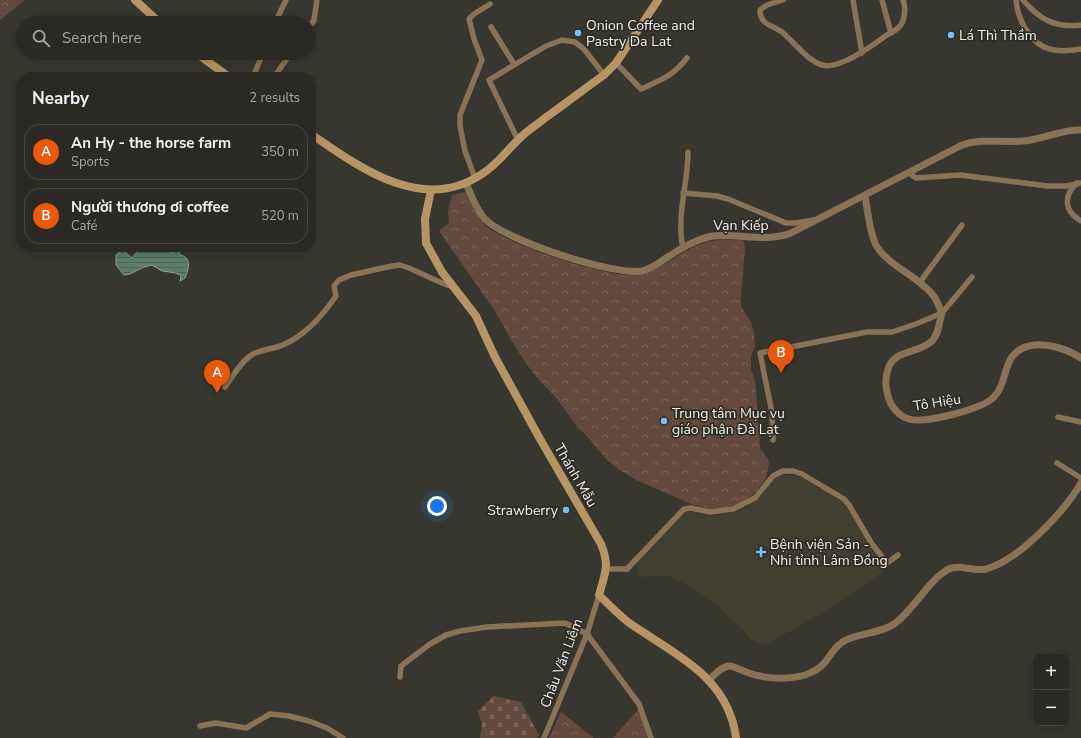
<!DOCTYPE html>
<meta charset="utf-8">
<style>
:root{--surface:#2a2923;--page:#32312b;--text:#f1f3f6;--muted:#a5a6a6;--line:#464541;--accent:#ea580c}
body{margin:0;font-family:"Nunito Sans",sans-serif;background:var(--page);color:var(--text)}
.controls{position:absolute;right:12px;bottom:12px;display:grid;overflow:hidden;border-radius:8px;box-shadow:0 2px 10px #0003}
.controls button{width:36px;height:36px;display:grid;place-items:center;padding:0;border:0;border-bottom:1px solid var(--line);background:var(--surface);color:var(--text);font:20px sans-serif}
.you{position:absolute;left:437px;top:506px;width:14px;height:14px;margin:-10px;border:3px solid #fff;border-radius:50%;background:#1a73e8;box-shadow:0 0 0 6px #1a73e833}
.badge{display:grid;place-items:center;width:26px;height:26px;border-radius:50%;background:var(--accent);color:#fff;font-size:13px;font-weight:700}
.pin{position:absolute;translate:-50% -33px;filter:drop-shadow(0 1px 2px #0008)}
.pin::after{content:'';position:absolute;top:21px;width:14px;height:12px;background:inherit;clip-path:polygon(0 0,100% 0,50% 100%)}
.list{margin:0;padding:0;list-style:none}
h2{display:flex;justify-content:space-between;align-items:center;height:52px;margin:0;padding:0 16px;font-size:17px}
h2 small{font-size:13px;font-weight:400;color:var(--muted)}
.list li{display:grid;grid-template-columns:26px 1fr auto;gap:12px;align-items:center;box-sizing:border-box;height:56px;margin:0 8px 8px;padding:0 8px;border:1px solid var(--line);border-radius:16px}
.list b{display:block;font-size:15px;white-space:nowrap}
.list p{margin:0;font-size:13px;white-space:nowrap;color:var(--muted)}
.list em{font-size:13px;font-style:normal;color:var(--muted)}
.icon{flex:none;width:22px;height:22px;fill:none;stroke:currentColor;stroke-width:2;stroke-linecap:round;stroke-linejoin:round}
.map{position:relative;flex:none;width:1081px;height:738px;overflow:hidden}
.search{position:absolute;background:var(--surface);box-shadow:0 2px 10px #0003;left:16px;top:16px;width:300px;height:44px;display:flex;align-items:center;gap:10px;box-sizing:border-box;padding:0 14px;border-radius:22px;color:var(--muted);font-size:15px}
.panel{position:absolute;background:var(--surface);box-shadow:0 2px 10px #0003;left:16px;top:72px;width:300px;height:180px;border-radius:16px}
.map>svg:first-child{display:block}
.built{fill:#413f30}
.forest{fill:url(#forest-crowns)}
.cemetery{fill:url(#cemetery-stones)}
.water{fill:url(#water-rules);stroke:#87a090}
.lines{fill:none;stroke-linecap:round;stroke-linejoin:round}
.minor{stroke:#897356;stroke-width:5.5}
.tertiary{stroke:#897356;stroke-width:7}
.secondary{stroke:#b79465;stroke-width:8}
.poi-dot{fill:#76c0f7;stroke:#2e2d25;stroke-width:1.5}
.labels{text-anchor:middle;stroke-width:3.5;stroke-linejoin:round;paint-order:stroke}
.poi-label{font-size:14px;fill:#f0efea;stroke:#2e2d25;text-anchor:start}
.street-label{font-size:14px;fill:#f0efea;stroke:#2e2d25}
</style>
<div class="map">
<svg width="1081" height="738" viewBox="0 0 1081 738">
<defs>
<pattern id="forest-crowns" width="20" height="18" patternUnits="userSpaceOnUse"><rect width="20" height="18" fill="#644a3d"/><path d="M2 6a3 3 0 1 1 6 0M12 15a3 3 0 1 1 6 0" fill="none" stroke="#7a6459"/></pattern>
<pattern id="cemetery-stones" width="16" height="16" patternUnits="userSpaceOnUse"><rect width="16" height="16" fill="#644a3d"/><path d="M2 7V4a2 2 0 0 1 4 0v3zM10 15v-3a2 2 0 0 1 4 0v3z" fill="#7a6459"/></pattern>
<pattern id="water-rules" width="6" height="5" patternUnits="userSpaceOnUse"><rect width="6" height="5" fill="#5a7e69"/><path d="M0 2.5h6" fill="none" stroke="#526659"/></pattern>
</defs>
<rect width="100%" height="100%" fill="#38372f"/>
<polygon class="built" points="784,475 797,476 808,481 841,500 847,506 867,541 887,569 817,616 765,645 751,639 742,629 717,605 682,582 667,576 639,577 637,563 686,512 691,511 709,516 718,515 738,511 759,499 774,479 778,476"/>
<g class="forest">
<polygon points="0,0 25,0 0,20"/>
<path d="M466,192c6,12 10,25 20,34 22,19 126,54 155,49 10,-2 18,-8 27,-13 19,-12 38,-24 61,-22 5,0 11,-1 15,1l1,8 -4,48v9l10,16 3,11 1,13 -4,10v14l4,11 2,20 3,47 8,11 1,5 -3,14 -10,14 -10,8 -11,5 -8,2 -16,2 -20,-5 -55,-24 -16,-10 -13,-10 -20,-24 -9,-8 -21,-29 -24,-26 -16,-23 -22,-39 -56,-80 10,-8 -1,-11 4,-17z"/>
<polygon points="638,709 648,738 613,738 638,710"/>
<polygon points="561,712 594,738 549,738"/>
</g>
<polygon class="cemetery" points="493,696 521,702 539,735 537,738 480,738 482,724 478,711"/>
<path class="water" d="M139,247h29v1l4,5 6,-4 2,6c12,2 9,14 5,23l-5,3 1,-5 -5,-3 -14,-2 -10,-6 -8,2 -14,7 -6,1 -8,-10v-10l10,-7 -1,4 7,6 5,-6 -2,-2z"/>
<g class="lines">
<g class="minor">
<path d="M783,0l-16,5 -7,5c0,15 12,15 22,22 12,10 26,29 40,33 18,5 51,-20 65,-30 4,-2 10,-5 13,-9 5,-6 6,-19 3,-26"/>
<polyline points="853,0 862,53"/>
<polyline points="882,0 891,33"/>
<path d="M1016,0c1,17 12,39 28,47 11,5 26,4 37,2"/>
<path d="M1023,0c17,20 32,28 58,25"/>
<polyline points="275,23 286,0"/>
<polyline points="491,27 514,64"/>
<polyline points="309,28 314,20 317,0"/>
<path d="M616,63l25,26c20,-9 32,-13 46,-31"/>
<polyline points="253,77 263,53"/>
<polyline points="274,77 291,53"/>
<polyline points="518,140 489,80 546,46 562,40 575,42 584,49 604,75"/>
<polyline points="909,173 916,178 960,175 1048,186 1066,186 1081,183"/>
<polyline points="475,178 465,151 460,126 460,115 482,60 474,39 469,19 474,14 490,4"/>
<path d="M1077,183c-14,13 -13,28 4,38"/>
<polyline points="683,193 717,196 728,199 786,223 796,223 814,220"/>
<path d="M683,248c-7,-32 5,-64 5,-96"/>
<polyline points="920,282 962,225"/>
<path d="M225,387c7,-10 17,-27 28,-33 10,-5 22,-5 32,-10 22,-10 38,-29 51,-48l-2,-10 5,-6 12,-5 41,-9 8,-1 9,3 33,15 11,4"/>
<polyline points="1058,417 1081,422"/>
<polyline points="773,440 772,413 760,353 867,332 892,332 916,324 942,313 972,277"/>
<polyline points="1057,463 1081,478"/>
<polyline points="607,569 627,569 684,509 691,508 710,512 733,509 755,498 773,476 783,471 793,471 802,474 844,499 849,505 872,544 887,563 898,555"/>
<polyline points="400,677 401,666 430,644 446,635 460,631 487,627 565,623 587,634 639,704 651,738"/>
<polyline points="200,726 216,723 246,728 270,714 289,716 309,721 327,728 343,738"/>
<polyline points="544,738 587,634 599,595"/>
</g>
<g class="tertiary">
<path d="M466,183c5,12 10,26 18,35 19,22 130,58 158,53 9,-2 17,-8 24,-13 14,-9 30,-19 47,-22 26,-3 52,7 78,-3l171,-88c20,-7 40,-2 61,-4 20,-1 38,-12 58,-11"/>
<path d="M865,196c3,15 4,35 11,49 9,18 42,32 56,49 5,5 7,13 10,19 -3,9 -3,21 -10,28 -13,13 -38,8 -44,28 -4,12 -2,24 3,35 4,7 11,13 18,15 16,5 72,-10 84,-21 15,-14 9,-41 30,-50 17,-8 43,0 58,10"/>
<path d="M709,680c5,-5 12,-13 20,-14 6,0 13,5 20,7 17,6 39,7 56,2 24,-8 21,-20 36,-32 13,-10 37,-8 53,-19 20,-14 33,-42 53,-54 12,-7 26,2 39,-1 32,-8 79,-58 95,-86"/>
</g>
<g class="secondary">
<polyline points="135,0 160,23"/>
<polyline points="196,53 229,77"/>
<path d="M311,134c49,34 112,80 171,40 17,-11 23,-22 37,-35 7,-8 18,-14 26,-21 20,-14 39,-29 59,-43l12,-12 42,-63"/>
<path d="M431,190l-6,29 1,24 16,29 34,44 19,41 45,82 61,105c9,22 4,29 -2,51 9,9 19,19 29,27 38,27 87,48 103,95 3,7 4,14 5,21"/>
</g>
</g>
<g class="poi-dot">
<circle cx="578" cy="33" r="4"/>
<circle cx="951" cy="35" r="4"/>
<circle cx="664" cy="421" r="4"/>
<circle cx="566" cy="510" r="4"/>
<path d="M759 546h4v4h4v4h-4v4h-4v-4h-4v-4h4z"/>
</g>
<g class="labels">
<g class="poi-label">
<text x="586" y="30">Onion Coffee and<tspan x="586" dy="16">Pastry Da Lat</tspan></text>
<text x="959" y="40">Lá Thì Thầm</text>
<text x="672" y="418">Trung tâm Mục vụ<tspan x="672" dy="16">giáo phận Đà Lạt</tspan></text>
<text x="558" y="515" text-anchor="end">Strawberry</text>
<text x="770" y="549">Bệnh viện Sản -<tspan x="770" dy="16">Nhi tỉnh Lâm Đồng</tspan></text>
</g>
<g class="street-label">
<text x="741" y="230">Vạn Kiếp</text>
<text transform="translate(937 402) rotate(-9)" y="5">Tô Hiệu</text>
<text transform="translate(576 475) rotate(60)" y="5">Thánh Mẫu</text>
<text transform="translate(561 663) rotate(-69)" y="5">Châu Văn Liêm</text>
</g>
</g>
</svg>
<div class="controls">
<button>+</button>
<button>−</button>
</div>
<div class="you"></div>
<div class="pin badge" style="left:217px;top:393px">A</div>
<div class="pin badge" style="left:781px;top:373px">B</div>
<div class="search"><svg class="icon" aria-label="search" viewBox="0 0 24 24"><circle cx="10" cy="10" r="6"/><path d="M15 15l6 6"/></svg>Search here</div>
<section class="panel">
<h2>Nearby<small>2 results</small></h2>
<ul class="list">
<li><span class="badge">A</span><div><b>An Hy - the horse farm</b><p>Sports</p></div><em>350 m</em></li>
<li><span class="badge">B</span><div><b>Người thương ơi coffee</b><p>Café</p></div><em>520 m</em></li>
</ul>
</section>
</div>
